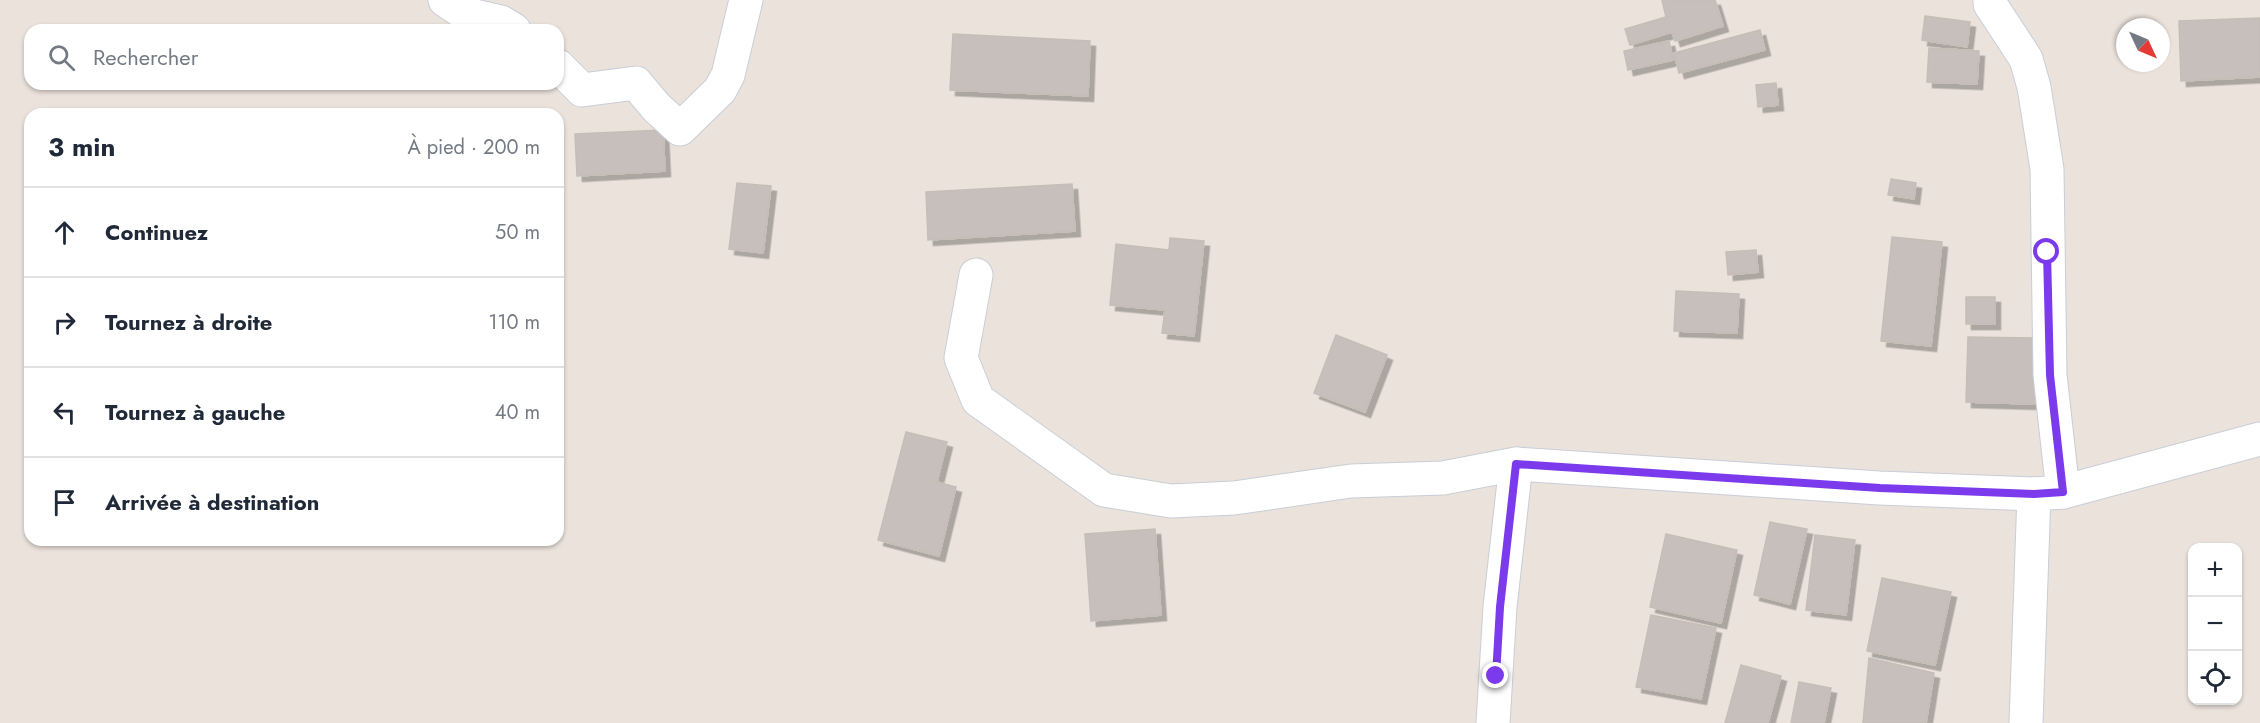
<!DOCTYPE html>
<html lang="fr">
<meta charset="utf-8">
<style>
:root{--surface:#fff;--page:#f2f2f3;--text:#1f2937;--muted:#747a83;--line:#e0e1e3}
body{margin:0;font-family:Jost,sans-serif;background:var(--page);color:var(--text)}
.controls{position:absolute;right:18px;bottom:18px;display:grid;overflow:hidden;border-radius:12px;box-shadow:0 2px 4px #0004}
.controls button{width:54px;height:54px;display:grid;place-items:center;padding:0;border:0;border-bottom:2px solid var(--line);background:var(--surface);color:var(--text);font:30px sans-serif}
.compass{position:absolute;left:2116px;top:18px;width:54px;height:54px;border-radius:50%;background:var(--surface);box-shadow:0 2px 4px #0004;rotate:134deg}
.stop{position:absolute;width:18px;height:18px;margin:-14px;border:4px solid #7c3aed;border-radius:50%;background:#fff}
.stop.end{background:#7c3aed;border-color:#fff;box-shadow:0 2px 6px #0008}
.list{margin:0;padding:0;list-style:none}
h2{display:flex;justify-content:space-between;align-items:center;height:78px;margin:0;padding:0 24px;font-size:26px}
h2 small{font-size:20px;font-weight:400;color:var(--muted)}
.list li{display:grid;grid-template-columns:39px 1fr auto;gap:18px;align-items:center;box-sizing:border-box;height:90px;padding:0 24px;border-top:2px solid var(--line)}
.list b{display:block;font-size:22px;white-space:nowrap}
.list em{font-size:20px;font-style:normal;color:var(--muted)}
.icon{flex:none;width:33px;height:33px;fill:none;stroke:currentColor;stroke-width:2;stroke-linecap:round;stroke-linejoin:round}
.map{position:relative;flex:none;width:2260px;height:723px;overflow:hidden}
.search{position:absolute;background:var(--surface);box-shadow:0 2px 4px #0004;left:24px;top:24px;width:540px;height:66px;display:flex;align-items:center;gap:15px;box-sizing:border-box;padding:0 21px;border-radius:18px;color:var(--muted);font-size:22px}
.panel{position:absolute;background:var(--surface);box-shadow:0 2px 4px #0004;left:24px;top:108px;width:540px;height:438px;border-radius:18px}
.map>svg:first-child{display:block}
.building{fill:#c6bfbc;stroke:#c6bdb6;stroke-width:1.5;filter:url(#shadow)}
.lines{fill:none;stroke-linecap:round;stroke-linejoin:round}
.minor-casing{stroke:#c8ced7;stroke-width:35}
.minor{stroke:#fff;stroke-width:33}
.route{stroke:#7c3aed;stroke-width:8}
</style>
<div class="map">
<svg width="2260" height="723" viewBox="0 0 2260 723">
<defs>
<filter id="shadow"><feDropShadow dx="5.5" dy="5.5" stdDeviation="0" flood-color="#0004"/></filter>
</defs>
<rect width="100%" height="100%" fill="#ebe2dc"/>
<g class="building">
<polygon points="1662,0 1715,0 1723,26 1675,41 1672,32 1630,45 1625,29 1666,17"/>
<polygon points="1925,16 1970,22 1967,47 1922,40"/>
<polygon points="2260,18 2260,77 2181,81 2179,21"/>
<polygon points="1760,30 1765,50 1679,73 1674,53"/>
<polygon points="953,34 1090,41 1088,96 950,90"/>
<polygon points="1669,41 1673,60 1628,70 1624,51"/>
<polygon points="1929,48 1979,51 1977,84 1927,82"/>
<polygon points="1776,83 1778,105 1758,107 1756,85"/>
<polygon points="663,130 665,171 577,176 575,134"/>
<polygon points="1891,179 1916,183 1914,199 1888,195"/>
<polygon points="737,183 771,186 763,253 729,249"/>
<polygon points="1072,184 1075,231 928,240 926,192"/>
<polygon points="1892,237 1942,242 1931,346 1881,341"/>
<polygon points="1170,238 1204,241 1194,336 1162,333 1165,310 1110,305 1116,244 1169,250"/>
<polygon points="1756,250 1758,272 1728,275 1726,252"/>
<polygon points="1676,291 1739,294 1737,333 1674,331"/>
<rect x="1966" y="297" width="29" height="27"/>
<polygon points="1336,335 1387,355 1365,412 1314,393"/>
<polygon points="1968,337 2040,338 2038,404 1966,402"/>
<polygon points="906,432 947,442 937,482 956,487 939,556 878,540"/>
<polygon points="1770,522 1807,529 1790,604 1754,595"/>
<polygon points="1155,529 1161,615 1091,621 1085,534"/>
<polygon points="1666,534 1737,550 1721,623 1650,607"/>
<polygon points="1815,535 1855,540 1846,615 1806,610"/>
<polygon points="1882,578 1951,592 1935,665 1867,651"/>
<polygon points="1651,615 1716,628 1701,699 1636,687"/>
<polygon points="1869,658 1934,673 1926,723 1863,723"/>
<polygon points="1741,665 1781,676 1768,723 1725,723"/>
<polygon points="1799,682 1831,688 1824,723 1791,723"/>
</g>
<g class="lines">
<defs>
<g id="minor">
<polyline points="445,0 466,14 501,22 514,30"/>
<polyline points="1990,0 1990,4 2026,59 2034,87 2047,169 2050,375 2063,492"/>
<polyline points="558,66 582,90 636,83 656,107 680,129 720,90 728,75 746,0"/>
<polyline points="976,275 961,358 978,400 1104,490 1171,501 1234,498 1351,481 1443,478 1516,464 1879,488 2034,494 2063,492 2260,439"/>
<polyline points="1493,723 1500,607 1516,464"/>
<polyline points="2026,723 2034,494"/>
</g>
</defs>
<use href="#minor" class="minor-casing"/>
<use href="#minor" class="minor"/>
</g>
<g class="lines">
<polyline class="route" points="1496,676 1500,607 1516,464 1880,488 2034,494 2063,492 2050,375 2047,252"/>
</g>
</svg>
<div class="controls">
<button>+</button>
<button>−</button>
<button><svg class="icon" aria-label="locate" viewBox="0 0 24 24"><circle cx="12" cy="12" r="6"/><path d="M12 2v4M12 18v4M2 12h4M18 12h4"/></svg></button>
</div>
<svg class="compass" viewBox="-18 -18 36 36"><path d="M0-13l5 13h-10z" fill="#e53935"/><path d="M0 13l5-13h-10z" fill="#747a83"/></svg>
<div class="stop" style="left:2047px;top:252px"></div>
<div class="stop end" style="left:1496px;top:676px"></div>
<div class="search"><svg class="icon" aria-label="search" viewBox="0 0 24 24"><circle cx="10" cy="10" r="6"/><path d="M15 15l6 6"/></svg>Rechercher</div>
<section class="panel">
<h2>3 min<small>À pied · 200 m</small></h2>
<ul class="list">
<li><svg class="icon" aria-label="ahead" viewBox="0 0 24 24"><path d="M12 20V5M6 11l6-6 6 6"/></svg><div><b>Continuez</b></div><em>50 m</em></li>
<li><svg class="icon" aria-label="right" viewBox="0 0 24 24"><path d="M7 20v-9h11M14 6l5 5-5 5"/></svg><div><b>Tournez à droite</b></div><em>110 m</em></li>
<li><svg class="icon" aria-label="left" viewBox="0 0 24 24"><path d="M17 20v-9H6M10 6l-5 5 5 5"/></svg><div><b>Tournez à gauche</b></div><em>40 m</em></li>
<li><svg class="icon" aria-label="arrive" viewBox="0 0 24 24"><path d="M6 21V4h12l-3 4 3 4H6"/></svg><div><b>Arrivée à destination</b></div></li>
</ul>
</section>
</div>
